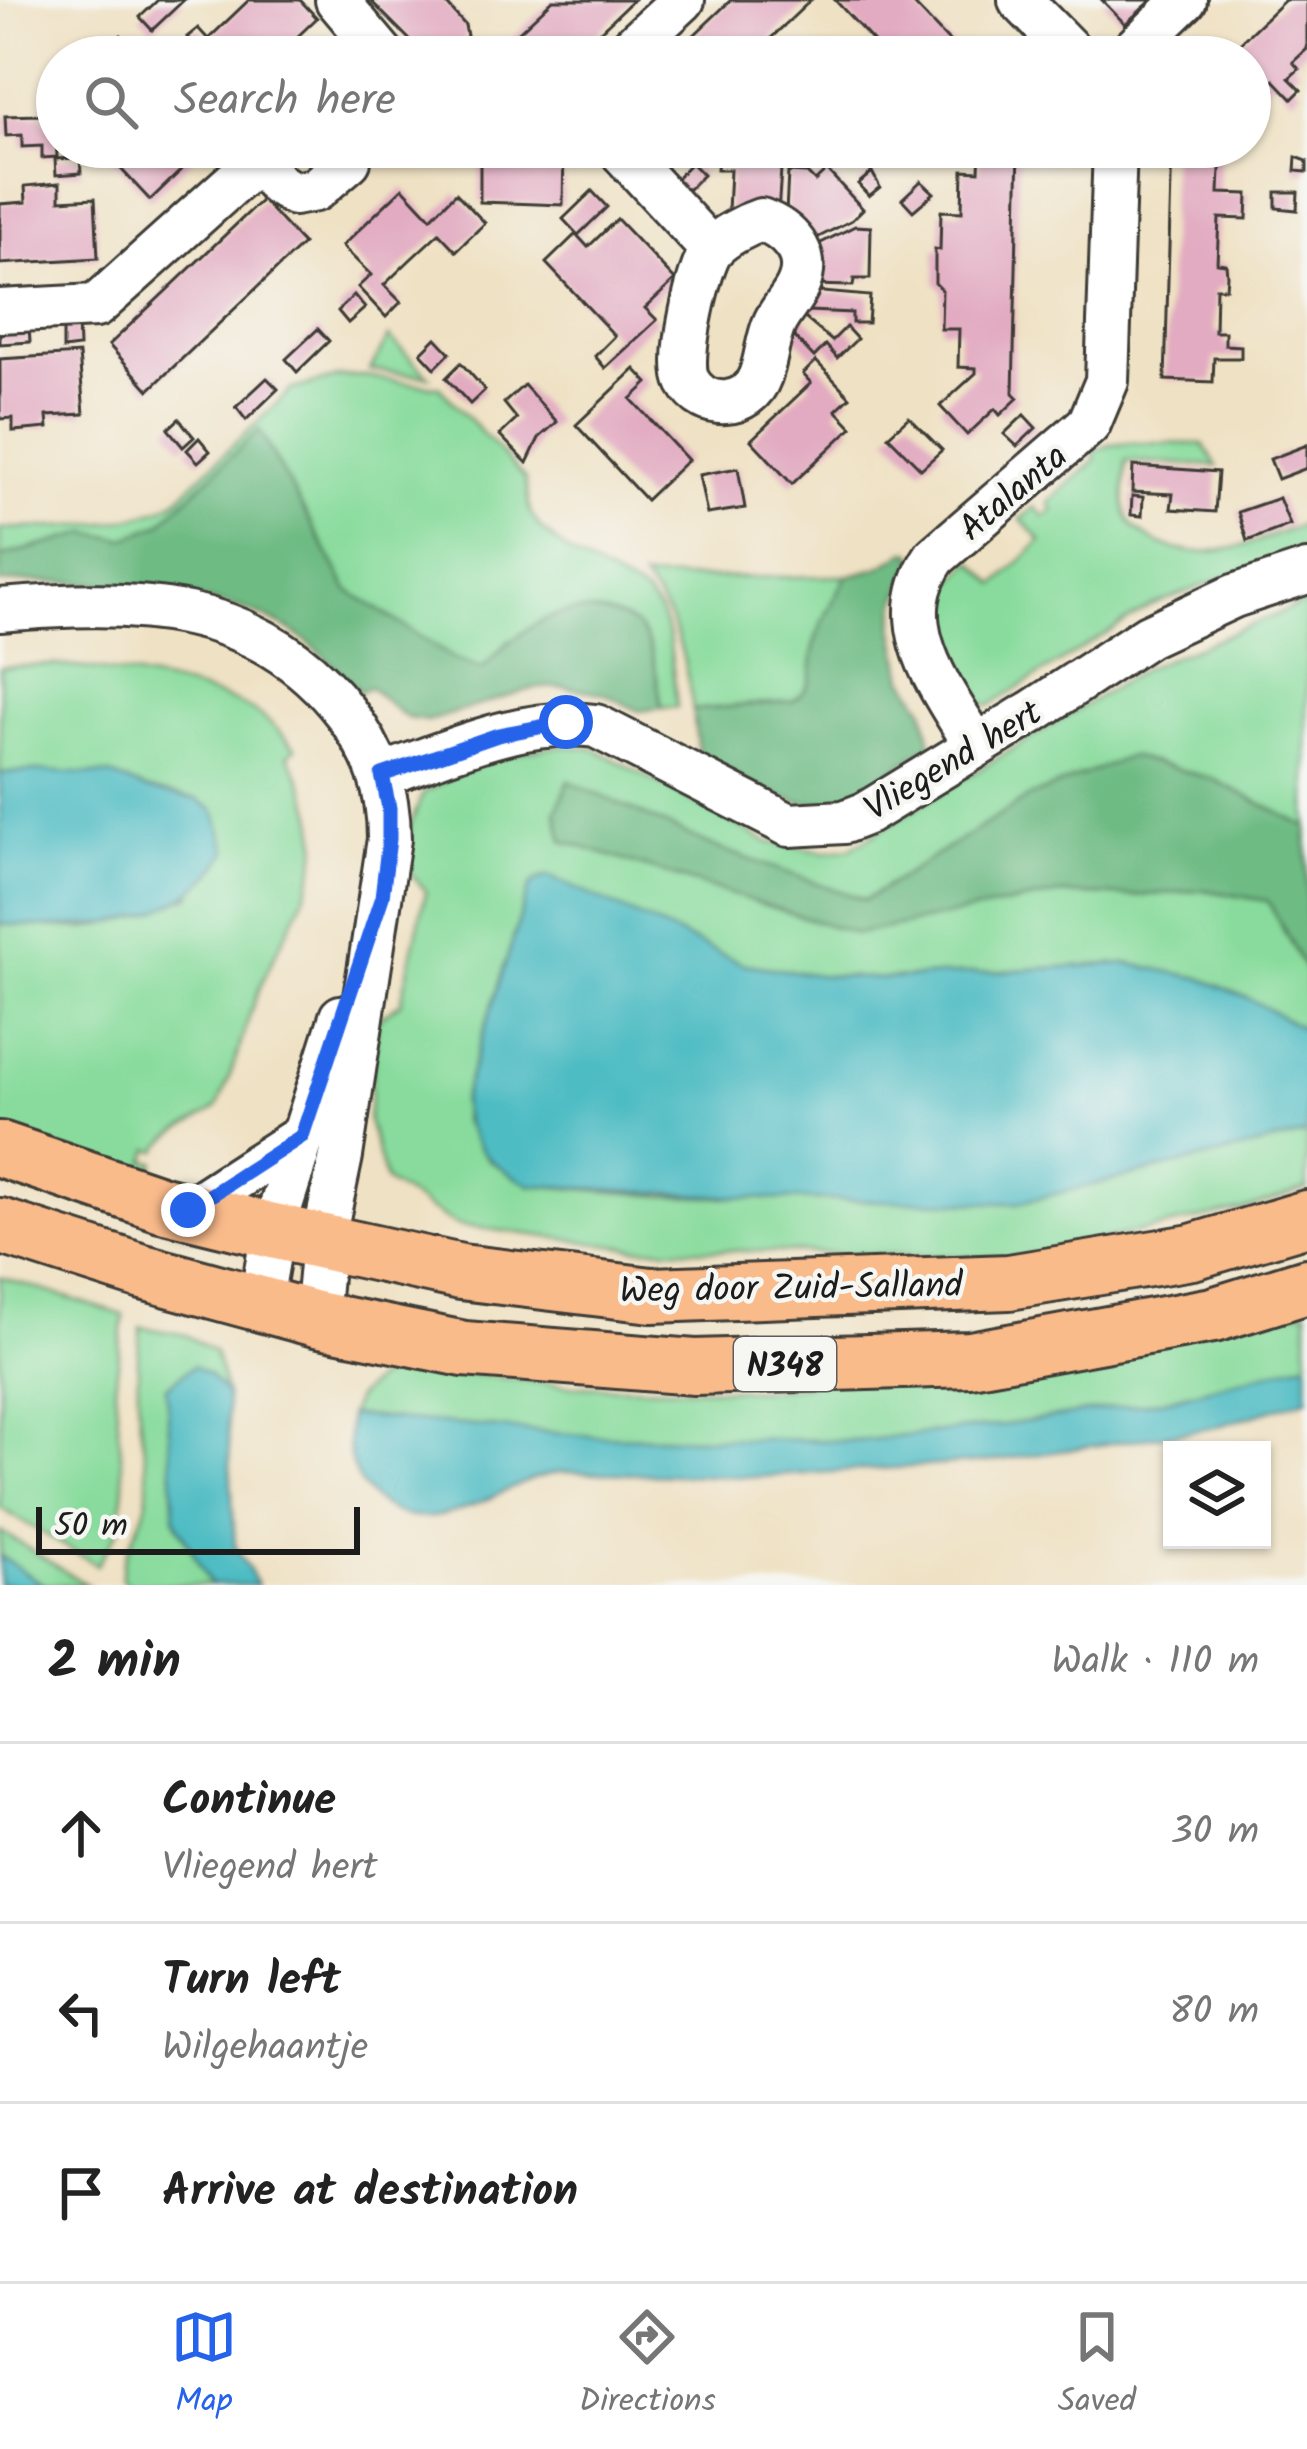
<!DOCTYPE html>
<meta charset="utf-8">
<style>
:root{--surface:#fff;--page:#f2f2f2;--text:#222;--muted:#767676;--line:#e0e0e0;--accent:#2563eb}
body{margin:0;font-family:Kalam,sans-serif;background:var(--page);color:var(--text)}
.controls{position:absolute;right:36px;bottom:36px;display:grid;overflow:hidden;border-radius:0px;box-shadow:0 3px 9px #0004}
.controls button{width:108px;height:108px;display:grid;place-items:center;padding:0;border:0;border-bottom:3px solid var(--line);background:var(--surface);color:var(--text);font:60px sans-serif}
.scale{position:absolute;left:36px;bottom:30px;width:324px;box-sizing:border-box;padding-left:12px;border:6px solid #1c1c1c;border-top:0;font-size:33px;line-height:42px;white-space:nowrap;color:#1c1c1c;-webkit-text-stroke:9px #f6f6f2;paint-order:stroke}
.stop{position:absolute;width:36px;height:36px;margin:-27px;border:9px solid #2563eb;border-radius:50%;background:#fff}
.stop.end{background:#2563eb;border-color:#fff;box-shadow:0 3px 12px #0008}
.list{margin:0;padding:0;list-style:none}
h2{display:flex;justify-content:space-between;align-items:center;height:156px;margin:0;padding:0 48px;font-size:51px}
h2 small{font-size:39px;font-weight:400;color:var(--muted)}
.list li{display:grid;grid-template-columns:78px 1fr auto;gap:36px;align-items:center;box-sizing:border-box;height:180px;padding:0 48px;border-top:3px solid var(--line)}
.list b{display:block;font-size:45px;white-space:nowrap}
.list p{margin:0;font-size:39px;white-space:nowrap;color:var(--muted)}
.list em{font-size:39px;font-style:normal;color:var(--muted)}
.icon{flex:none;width:66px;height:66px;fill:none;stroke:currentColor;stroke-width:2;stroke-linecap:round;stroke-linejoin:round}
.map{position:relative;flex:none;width:1307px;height:1585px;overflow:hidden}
.search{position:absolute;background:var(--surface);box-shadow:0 3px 9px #0004;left:36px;right:36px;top:36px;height:132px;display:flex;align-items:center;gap:30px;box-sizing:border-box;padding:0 42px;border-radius:66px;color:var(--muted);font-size:45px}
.sheet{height:696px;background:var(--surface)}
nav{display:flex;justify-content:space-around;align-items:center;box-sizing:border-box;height:168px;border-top:3px solid var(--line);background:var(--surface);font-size:33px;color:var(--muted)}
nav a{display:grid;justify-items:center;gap:6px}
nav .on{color:var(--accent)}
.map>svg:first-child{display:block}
.green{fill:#88db9c;stroke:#527c5c;stroke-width:3}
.forest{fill:#6ebb84;stroke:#456c50;stroke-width:3}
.water{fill:#4ebcc3;stroke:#356c70;stroke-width:3}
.building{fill:#e2abc1}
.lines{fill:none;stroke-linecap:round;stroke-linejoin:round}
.minor-casing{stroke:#3c3a35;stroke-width:48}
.major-casing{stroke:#3c3a35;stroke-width:60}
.minor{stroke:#fff;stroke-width:42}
.major{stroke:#fabb8b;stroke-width:54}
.route{stroke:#2563eb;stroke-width:15}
.labels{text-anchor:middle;stroke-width:9;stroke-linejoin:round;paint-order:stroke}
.shield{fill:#f6f6f2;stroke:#5d5d5c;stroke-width:3}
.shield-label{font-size:33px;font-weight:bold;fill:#1c1c1c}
.street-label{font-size:36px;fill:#1c1c1c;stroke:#f6f6f2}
</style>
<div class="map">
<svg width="1307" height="1585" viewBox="0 0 1307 1585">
<rect width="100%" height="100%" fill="#f6f6f2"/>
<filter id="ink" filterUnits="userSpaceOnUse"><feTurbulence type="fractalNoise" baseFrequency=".00833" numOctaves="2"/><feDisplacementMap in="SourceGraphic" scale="24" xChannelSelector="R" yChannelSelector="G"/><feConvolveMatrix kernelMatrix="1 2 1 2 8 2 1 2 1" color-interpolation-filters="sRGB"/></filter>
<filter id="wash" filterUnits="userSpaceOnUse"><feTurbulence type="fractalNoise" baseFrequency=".004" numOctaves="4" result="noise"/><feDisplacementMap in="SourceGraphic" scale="48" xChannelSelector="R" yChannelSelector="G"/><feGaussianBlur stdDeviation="2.7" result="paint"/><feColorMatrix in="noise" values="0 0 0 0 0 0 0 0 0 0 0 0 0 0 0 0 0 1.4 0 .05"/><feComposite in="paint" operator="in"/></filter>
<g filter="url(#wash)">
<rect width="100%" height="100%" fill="#efe1c3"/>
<g class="green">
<polygon points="389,337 429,376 370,370"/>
<path d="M364,376l75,11 86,92 5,33 10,16 32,27 73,39 15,18 9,24 8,71 -15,1 -11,-55 -141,-13 -28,29 -28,-10 -106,-69 -89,-159 -100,94 -35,14 -36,-6 -88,24v-28c56,-3 123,1 174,-27l118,-113 47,-12z"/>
<path d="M1135,443l68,1 14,22 -91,-5c0,15 -3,32 -1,47 2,17 15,25 29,33 50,26 104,0 153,-18v23l-155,59 -163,101c-38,-17 -59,-77 -41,-115 5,-12 16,-21 24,-30l24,24 45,-44 -20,-22 13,-12 10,9 9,-5 -4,-9 47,-42 -3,-8 17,-7z"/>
<path d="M847,576c-10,20 -25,42 -31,63 -7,26 2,46 -23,62l-100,9c-8,-52 -15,-92 -51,-131z"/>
<path d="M1307,602v225l-94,-48 -302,94 -46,27 -153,-54 -143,-64 -13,29 299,123 204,-40 76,2 70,-6 63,11 39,72v58l-59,-33 -48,-20 -74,-15 -244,16 -64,-4 -74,-11 -196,-88 -12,4 -7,9 -67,211 1,21 18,29 9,11 41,24 132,11 354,7 290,-69v55l-61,20 -228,49 -383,-10 -179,-23 -70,-43 -18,-61 9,-102 24,-17 25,-111 -19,-21 3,-44 13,-33c52,-29 113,-55 172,-44l173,93 56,10 27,-4 294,-180z"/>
<path d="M55,665c53,4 164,22 207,51 12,9 23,22 34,32l-8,7c65,112 5,144 -33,245 -13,35 -21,72 -38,107 -19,17 -44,20 -59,44l-8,-2 -4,12 9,1 -4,17 -151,-49v-206l86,5 44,-11 62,-23 7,-95 -53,-11 -35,-14 -111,-2v-106z"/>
<polygon points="0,1277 124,1315 115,1388 124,1486 119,1529 97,1565 0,1508"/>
<polygon points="1307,1310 1307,1362 1165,1400 1005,1425 859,1441 592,1436 349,1415 356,1398 375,1381 402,1366 571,1386 769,1390"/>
<path d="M141,1327l45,8 28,17 12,42 -17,-19 -34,144 36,66h-81l-8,-5c-2,-31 26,-58 26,-91 0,-25 -7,-51 -9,-76 -2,-29 -2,-58 2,-86z"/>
<polygon points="0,1531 87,1585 44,1585 0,1556"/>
</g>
<g class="forest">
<path d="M259,430l89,160 106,69 28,10c35,-36 69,-66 121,-56 13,2 25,5 35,14 18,19 19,57 24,81l-23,3 -36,-18 -39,-6 -29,1 -107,33 -21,-3 -38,-31 -9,5c-24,-24 -47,-50 -77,-66 -64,-35 -210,-49 -283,-43v-26l88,-24 36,6 35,-14z"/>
<path d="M909,551l6,5 -18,46 -3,24 10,52 20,31 7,36c-30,19 -66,49 -100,57 -44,10 -98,-28 -133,-50l-5,-42 100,-9c25,-16 16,-36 23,-62 6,-21 21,-43 31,-63l31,-8z"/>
<polygon points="1130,756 1213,779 1307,827 1307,973 1268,901 1205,890 1135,896 1059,894 856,934 563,841 556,811 569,781 712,846 865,900 1029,797"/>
</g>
<g class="water">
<path d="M37,771l74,4 35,14 53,11 16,11 13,40c-48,79 -145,80 -228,73v-151z"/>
<path d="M548,876l196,88 74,11 64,4 244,-16 74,15 48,20 59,33v103l-290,69 -248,-4 -239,-14c-37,-18 -66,-42 -68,-85l67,-211 2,-5z"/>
<path d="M1307,1362v37l-95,29 -225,34 -230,15 -196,-5c-62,9 -125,76 -185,29 -27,-23 -30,-53 -27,-86l243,21 267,5 146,-16 160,-25z"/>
<polygon points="193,1366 209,1375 226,1394 235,1545 257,1585 211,1585 175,1519 166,1387"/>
<polygon points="0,1556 44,1585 0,1585"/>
</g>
<g id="blocks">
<g class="building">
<polygon points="184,0 152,30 140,17 158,0"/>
<polygon points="249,0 300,0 317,18 276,57 189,57 197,49 187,37 198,28 208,39"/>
<polygon points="370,0 443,0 465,25 467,36 455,47 462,54 427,57"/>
<polygon points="553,0 633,0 573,57 519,57 506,44"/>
<polygon points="731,0 811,0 751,57 671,57"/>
<polygon points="835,0 910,0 964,57 876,57 882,51"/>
<polygon points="1102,0 1152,0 1125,24"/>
<polygon points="1285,0 1307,0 1307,49 1293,62 1299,69 1289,78 1301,90 1292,99 1274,80 1257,96 1250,89 1250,57 1225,57"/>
<polygon points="121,35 133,48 123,57 97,57"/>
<polygon points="40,115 56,134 57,157 42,158 42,146 22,147 22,135 6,136 5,116"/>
<polygon points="118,147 199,147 202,150 150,200 109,156"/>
<polygon points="480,147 564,147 563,205 480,202"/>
<polygon points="745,147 770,147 770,155 782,155 778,213 728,211 730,170 717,170 718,154 745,154"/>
<polygon points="788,147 806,147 805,166 788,167"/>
<polygon points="980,147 1019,147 1013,393 1018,398 1000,415 995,409 967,435 940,406 976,373 976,368 958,367 959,329 941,329 942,290 935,283 935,249 940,250 941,211 962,212 963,170 979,171"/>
<polygon points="1025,147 1059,147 1059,152 1025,151"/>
<polygon points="1172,147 1221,147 1219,193 1248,194 1247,219 1219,218 1217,263 1226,264 1227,275 1226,288 1216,288 1215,332 1225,332 1225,345 1241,346 1241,358 1214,358 1213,382 1165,380"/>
<polygon points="1296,157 1307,161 1307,172 1295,171"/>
<polygon points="80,158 81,173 56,175 55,159"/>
<polygon points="691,163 703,175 684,194 673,182"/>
<polygon points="827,170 863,209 852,220 813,240 786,213 788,172 807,173 815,181"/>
<polygon points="872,172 880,187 869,196 858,184"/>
<polygon points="921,181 934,193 913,211 902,199"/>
<polygon points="60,183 60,200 95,198 98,258 0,264 0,204 26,202 25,186"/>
<polygon points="403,188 431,218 456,193 485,223 456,251 439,233 411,259 384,285 401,302 386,317 358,287 371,275 342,246"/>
<polygon points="592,191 607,207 578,235 563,219"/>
<polygon points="1276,192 1298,192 1297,210 1276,208"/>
<polygon points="262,200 303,244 149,390 109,345"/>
<polygon points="617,219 675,280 645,308 657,320 605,368 595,356 615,336 546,263 576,234 588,247"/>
<polygon points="855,226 871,227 870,279 854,279 853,286 811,285 813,247"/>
<polygon points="811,291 870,296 868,323 852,323 852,313 809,311"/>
<polygon points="354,295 365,308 348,323 338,311"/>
<polygon points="799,313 832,341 846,327 857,339 837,358 826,345 814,357 785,327"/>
<polygon points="78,323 79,347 63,349 63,324"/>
<polygon points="29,326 30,342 0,344 0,328"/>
<polygon points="318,329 329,341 297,372 286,359"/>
<polygon points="436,338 450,353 435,368 421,353"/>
<polygon points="79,354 84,414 47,416 48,428 13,431 13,418 0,419 0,359"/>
<polygon points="816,361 850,397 836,410 852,427 792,484 751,440 811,383 803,374"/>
<polygon points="461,363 485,390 470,404 446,378"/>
<polygon points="635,369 648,383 631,399 688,460 646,500 576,425"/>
<polygon points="267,378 278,389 246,420 236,407"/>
<polygon points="524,385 557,422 539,438 527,463 500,435 517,419 504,403"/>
<polygon points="1024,415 1036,428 1017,446 1004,434"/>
<polygon points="909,417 942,450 921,469 888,436"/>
<polygon points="179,419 194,437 183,447 168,429"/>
<polygon points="199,438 210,451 198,462 187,450"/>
<polygon points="1307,445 1307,468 1278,479 1270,459"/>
<polygon points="1133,466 1218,472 1215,512 1171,509 1173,494 1132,492"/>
<polygon points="738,468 745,508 707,514 699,475"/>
<polygon points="1132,496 1143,497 1142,516 1131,515"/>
<polygon points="1279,498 1290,525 1247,541 1238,512"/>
</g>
</g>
</g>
<g filter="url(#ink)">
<use href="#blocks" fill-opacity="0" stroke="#3c3a35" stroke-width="3"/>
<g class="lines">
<defs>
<g id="minor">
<polyline points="337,0 385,57"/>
<polyline points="1020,0 1076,57"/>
<polyline points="621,57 683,0"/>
<polyline points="1126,57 1185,0"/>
<polyline points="617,147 711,249"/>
<polyline points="261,160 276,183 294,194 315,190 349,161"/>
<path d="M761,220c27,10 50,33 38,63 -5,14 -18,26 -24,39 -8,17 -8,36 -15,54 -12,33 -56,35 -72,5 -11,-20 11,-117 25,-133 11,-12 33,-23 48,-28z"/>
<polyline points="0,311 96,306 273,147"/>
<path d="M0,610c131,-11 257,-12 345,102 30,40 44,77 44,127l-48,317 -18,86 -7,77"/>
<path d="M976,746c-35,-59 -87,-122 -41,-189l154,-133 18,-43 8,-234"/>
<path d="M382,775c69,-24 140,-58 214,-49l193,99 55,-3 23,-9 165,-101 116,-76 86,-40 73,-24"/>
<polyline points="188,1210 302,1136"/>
<polyline points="260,1306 273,1231 341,1017"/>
</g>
<g id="major">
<polyline points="0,1149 162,1204 273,1231 461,1272 652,1295 1009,1282 1192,1252 1307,1218"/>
<polyline points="0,1226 143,1272 316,1319 464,1349 695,1367 970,1359 1213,1315 1307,1286"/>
</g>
</defs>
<use href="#minor" class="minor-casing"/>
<use href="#major" class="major-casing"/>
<use href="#minor" class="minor"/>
<use href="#major" class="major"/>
</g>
</g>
<g class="lines" filter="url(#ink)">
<polyline class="route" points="188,1210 302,1136 382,897 389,839 389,808 382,775 498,735 566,722"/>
</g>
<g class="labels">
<rect class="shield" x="734" y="1337" width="102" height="54" rx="9"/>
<g class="shield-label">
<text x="785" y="1376">N348</text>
</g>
<g class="street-label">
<text transform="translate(1012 491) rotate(-40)" y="13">Atalanta</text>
<text transform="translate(952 759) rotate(-31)" y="13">Vliegend hert</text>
<text transform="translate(791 1286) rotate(-1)" y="13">Weg door Zuid-Salland</text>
</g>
</g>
</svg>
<div class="controls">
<button><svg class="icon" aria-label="layers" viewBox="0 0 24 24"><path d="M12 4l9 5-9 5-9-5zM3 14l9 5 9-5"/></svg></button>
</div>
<div class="scale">50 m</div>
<div class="stop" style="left:566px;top:722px"></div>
<div class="stop end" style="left:188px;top:1210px"></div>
<div class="search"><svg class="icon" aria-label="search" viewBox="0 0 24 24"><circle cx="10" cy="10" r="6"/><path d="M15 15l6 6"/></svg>Search here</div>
</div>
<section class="sheet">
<h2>2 min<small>Walk · 110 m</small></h2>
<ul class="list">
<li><svg class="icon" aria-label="ahead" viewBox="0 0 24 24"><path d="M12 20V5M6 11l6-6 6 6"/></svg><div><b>Continue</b><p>Vliegend hert</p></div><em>30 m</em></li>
<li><svg class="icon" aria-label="left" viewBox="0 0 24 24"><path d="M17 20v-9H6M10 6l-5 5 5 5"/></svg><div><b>Turn left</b><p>Wilgehaantje</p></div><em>80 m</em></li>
<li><svg class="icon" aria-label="arrive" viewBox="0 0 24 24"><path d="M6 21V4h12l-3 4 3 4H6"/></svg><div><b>Arrive at destination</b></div></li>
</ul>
</section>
<nav>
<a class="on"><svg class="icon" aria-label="map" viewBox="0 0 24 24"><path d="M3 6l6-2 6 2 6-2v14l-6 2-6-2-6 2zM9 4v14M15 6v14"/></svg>Map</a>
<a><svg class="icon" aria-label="directions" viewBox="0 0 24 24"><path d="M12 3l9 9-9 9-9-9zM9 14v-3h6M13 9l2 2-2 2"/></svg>Directions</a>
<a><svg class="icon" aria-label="saved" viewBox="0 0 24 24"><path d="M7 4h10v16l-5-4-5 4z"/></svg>Saved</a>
</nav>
